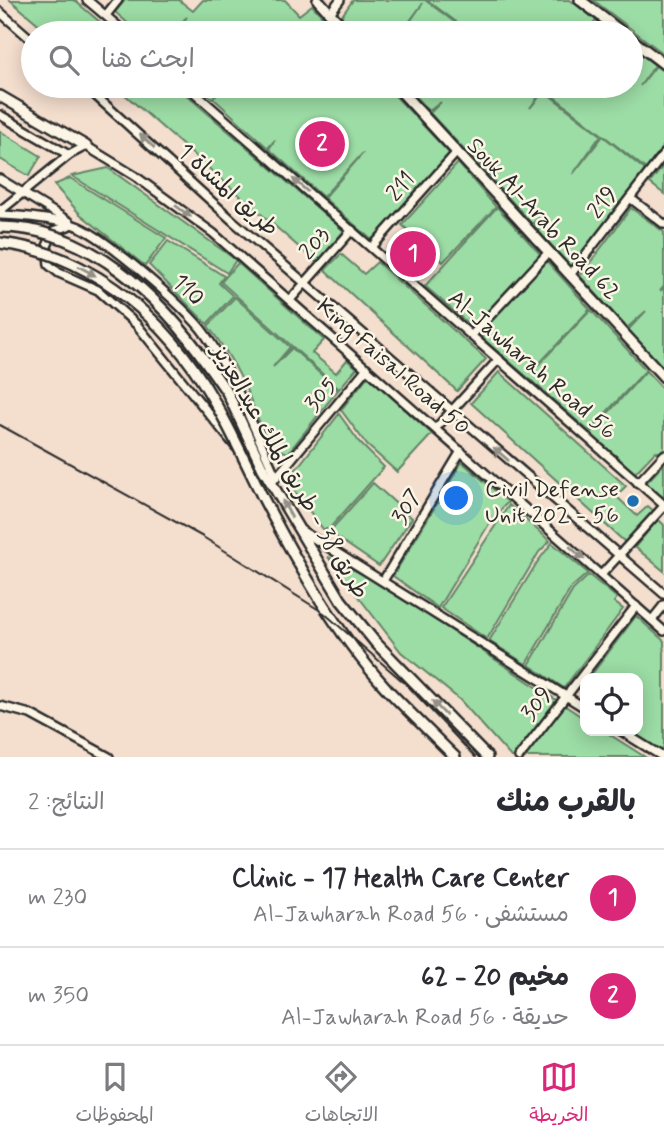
<!DOCTYPE html>
<html lang="ar">
<meta charset="utf-8">
<style>
:root{--surface:#fff;--page:#f2f2f3;--text:#2b2b33;--muted:#7c7c81;--line:#e1e1e2;--accent:#db2777}
body{margin:0;font-family:Mynerve,"Playpen Sans Arabic",sans-serif;background:var(--page);color:var(--text);direction:rtl}
.controls{position:absolute;right:21px;bottom:21px;display:grid;overflow:hidden;border-radius:14px;box-shadow:0 4px 18px #0003}
.controls button{width:63px;height:63px;display:grid;place-items:center;padding:0;border:0;border-bottom:2px solid var(--line);background:var(--surface);color:var(--text);font:35px sans-serif}
.you{position:absolute;left:457px;top:499px;width:24px;height:24px;margin:-18px;border:5px solid #fff;border-radius:50%;background:#1a73e8;box-shadow:0 0 0 10px #1a73e833}
.badge{display:grid;place-items:center;width:46px;height:46px;border-radius:50%;background:var(--accent);color:#fff;font-size:23px;font-weight:700}
.pin{position:absolute;translate:-50% -50%;border:4px solid #fff;box-shadow:0 2px 7px #0006}
.list{margin:0;padding:0;list-style:none}
h2{display:flex;justify-content:space-between;align-items:center;height:91px;margin:0;padding:0 28px;font-size:30px}
h2 small{font-size:23px;font-weight:400;color:var(--muted)}
.list li{display:grid;grid-template-columns:46px 1fr auto;gap:21px;align-items:center;box-sizing:border-box;height:98px;padding:0 28px;border-top:2px solid var(--line)}
.list b{display:block;font-size:26px;white-space:nowrap}
.list p{margin:0;font-size:23px;white-space:nowrap;color:var(--muted)}
.list em{font-size:23px;font-style:normal;color:var(--muted)}
.icon{flex:none;width:38px;height:38px;fill:none;stroke:currentColor;stroke-width:2;stroke-linecap:round;stroke-linejoin:round}
.map{position:relative;flex:none;width:664px;height:757px;overflow:hidden;direction:ltr}
.search{position:absolute;background:var(--surface);box-shadow:0 4px 18px #0003;left:21px;right:21px;top:21px;height:77px;display:flex;align-items:center;gap:18px;box-sizing:border-box;padding:0 24px;border-radius:38px;color:var(--muted);font-size:26px}
.sheet{height:287px;background:var(--surface)}
nav{display:flex;justify-content:space-around;align-items:center;box-sizing:border-box;height:98px;border-top:2px solid var(--line);background:var(--surface);font-size:19px;color:var(--muted)}
nav a{display:grid;justify-items:center;gap:4px}
nav .on{color:var(--accent)}
.map>svg:first-child{display:block}
.green{fill:#9cdca5;stroke:#648468;stroke-width:2}
.lines{fill:none;stroke-linecap:round;stroke-linejoin:round}
.minor-casing{stroke:#2b2b2b;stroke-width:12}
.major-casing{stroke:#2b2b2b;stroke-width:14}
.minor{stroke:#fcf5e5;stroke-width:7}
.major{stroke:#fcf5e5;stroke-width:9}
.rail{stroke:#2b2b2b;stroke-width:2}
.major-bridge-casing{stroke:#2b2b2b;stroke-width:14;stroke-linecap:butt}
.major-bridge{stroke:#fcf5e5;stroke-width:9}
.oneway{fill:#949088}
.poi-dot{fill:#1f6fb2;stroke:#fcf5e5;stroke-width:2.5}
.labels{text-anchor:middle;stroke-width:5;stroke-linejoin:round;paint-order:stroke}
.street-label{font-size:23px;fill:#2b2b2b;stroke:#fcf5e5}
.poi-label{font-size:23px;fill:#2b2b2b;stroke:#fcf5e5;text-anchor:end}
</style>
<div class="map">
<svg width="664" height="757" viewBox="0 0 664 757">
<rect width="100%" height="100%" fill="#f4dece"/>
<filter id="ink" filterUnits="userSpaceOnUse"><feTurbulence type="fractalNoise" baseFrequency=".0143" numOctaves="2"/><feDisplacementMap in="SourceGraphic" scale="14" xChannelSelector="R" yChannelSelector="G"/><feConvolveMatrix kernelMatrix="1 2 1 2 8 2 1 2 1" color-interpolation-filters="sRGB"/></filter>
<g filter="url(#ink)">
<g class="green">
<polygon points="10,0 74,0 113,33 49,33"/>
<polygon points="125,0 179,0 193,11 203,0 285,0 299,15 312,5 338,33 173,33 187,17 170,33 139,33 115,12"/>
<polygon points="353,0 425,0 469,33 449,33 451,29 447,33 402,33 423,3 401,33 356,33 341,17"/>
<polygon points="427,0 570,0 596,20 586,33 471,33"/>
<polygon points="593,0 664,0 664,54"/>
<polygon points="631,47 655,65 640,86 656,66 664,72 664,145 646,169 544,89 530,108 544,91 601,135 573,174 603,136 645,170 571,267 534,226 539,218 532,224 481,167 492,156 479,166 430,113 441,102 429,111 405,86 631,86"/>
<polygon points="115,86 176,86 344,231 317,263"/>
<polygon points="198,86 386,86 450,154 373,241 324,198 363,153 323,197 269,149 275,140 268,148 213,98 218,93 212,98"/>
<polygon points="0,131 41,156 29,176 0,159"/>
<polygon points="458,163 496,207 443,262 402,225"/>
<polygon points="664,165 664,194 650,183"/>
<polygon points="108,168 236,260 227,273 72,176"/>
<polygon points="70,178 166,238 145,266 80,214 54,185"/>
<polygon points="497,207 541,255 473,328 425,286"/>
<polygon points="631,208 664,232 664,286 660,291 664,288 664,369 628,330 646,311 627,328 580,276"/>
<polygon points="168,241 224,276 219,283 233,296 207,324 149,265"/>
<polygon points="341,254 364,274 377,262 486,359 457,391 325,270"/>
<polygon points="547,261 590,309 537,366 591,310 646,370 589,431 478,334"/>
<polygon points="238,263 324,340 312,353 336,373 347,360 357,368 339,389 221,282"/>
<path d="M235,297l55,50 -17,20 19,-19 46,42 -50,63 -8,-3 -9,3c-20,-52 -28,-82 -63,-127z"/>
<polygon points="646,371 664,390 664,448 659,453 656,451 635,473 590,433"/>
<polygon points="499,372 626,486 616,496 637,516 648,506 656,513 626,543 471,403"/>
<polygon points="368,376 432,434 397,472 367,445 341,410"/>
<polygon points="339,414 360,443 384,467 329,529 323,529 287,481"/>
<polygon points="462,462 508,502 492,519 438,608 393,576"/>
<polygon points="664,464 664,498 646,483"/>
<polygon points="373,483 412,518 379,566 329,532"/>
<polygon points="509,505 550,541 539,552 487,639 441,608"/>
<polygon points="658,519 664,525 664,571 635,547"/>
<polygon points="552,543 588,573 571,588 526,664 489,641 538,561"/>
<polygon points="328,557 378,582 585,719 585,731 604,731 645,757 511,757 460,700 401,652"/>
<polygon points="589,575 617,598 614,602 623,609 564,688 529,665 573,590"/>
<polygon points="636,616 664,641 664,746 661,751 631,731 638,731 638,678 589,678"/>
</g>
<g class="lines">
<defs>
<g id="minor">
<polyline points="87,0 126,33"/>
<polyline points="0,12 33,41"/>
<polyline points="330,13 340,0"/>
<polyline points="106,15 118,0"/>
<polyline points="85,86 232,220 664,594"/>
<polyline points="187,86 664,505"/>
<polyline points="0,115 69,155"/>
<polyline points="0,179 70,222"/>
<polyline points="630,198 664,224"/>
<polyline points="0,211 69,155 86,146 135,176 213,233 664,631"/>
<path d="M0,215c25,1 50,3 74,10 27,8 114,84 131,109 30,43 49,95 71,143"/>
<polyline points="68,226 54,231 47,246 49,265 59,273 98,290 137,325 236,447"/>
<polyline points="372,247 457,152"/>
<polyline points="570,275 664,154"/>
<polyline points="290,300 352,230"/>
<polyline points="472,335 549,252"/>
<polyline points="436,428 499,359"/>
<polyline points="274,480 367,368"/>
<polyline points="638,483 664,455"/>
<polyline points="299,529 585,708"/>
<polyline points="601,575 664,506"/>
<polyline points="383,581 461,451"/>
<polyline points="652,620 664,605"/>
<polyline points="0,706 30,714 109,757"/>
<polyline points="621,731 663,757"/>
<polyline points="519,757 636,606"/>
</g>
<g id="major">
<polyline points="318,0 348,33"/>
<polyline points="580,0 623,33"/>
<polyline points="631,39 664,64"/>
<polyline points="396,86 664,377"/>
<polyline points="0,96 86,146"/>
<polyline points="0,210 1,210"/>
<polyline points="208,365 227,392 263,469 341,600 375,642 487,757"/>
<path d="M262,496c35,67 73,136 125,193 22,23 45,45 68,68"/>
</g>
</defs>
<use href="#minor" class="minor-casing"/>
<use href="#major" class="major-casing"/>
<use href="#minor" class="minor"/>
<use href="#major" class="major"/>
<polyline class="rail" points="0,425 203,537 324,613 407,685 475,757"/>
<defs>
<g id="major-bridge">
<path d="M0,227c88,0 161,70 208,138"/>
<path d="M0,243c84,9 157,68 202,138 23,36 41,76 60,115"/>
</g>
</defs>
<use href="#major-bridge" class="major-bridge-casing"/>
<use href="#major-bridge" class="major-bridge"/>
</g>
<defs><path id="oneway-solid" d="M-6-.8H1V-3.2L6.5 0L1 3.2V.8H-6Z" transform="scale(1.75)"/></defs>
<g class="oneway">
<use href="#oneway-solid" transform="translate(147 141) rotate(-137)"/>
<use href="#oneway-solid" transform="translate(300 185) rotate(-139)"/>
<use href="#oneway-solid" transform="translate(183 211) rotate(36)"/>
<use href="#oneway-solid" transform="translate(87 271) rotate(29)"/>
<use href="#oneway-solid" transform="translate(501 454) rotate(-139)"/>
<use href="#oneway-solid" transform="translate(287 509) rotate(-119)"/>
<use href="#oneway-solid" transform="translate(577 553) rotate(42)"/>
<use href="#oneway-solid" transform="translate(439 708) rotate(-134)"/>
</g>
</g>
<circle class="poi-dot" cx="633" cy="501" r="7"/>
<g class="labels">
<g class="street-label">
<text transform="translate(400 186) rotate(-48)" y="8">211</text>
<text transform="translate(229 189) rotate(42)" y="8">طريق المشاة 1</text>
<text transform="translate(602 202) rotate(-52)" y="8">219</text>
<text transform="translate(544 218) rotate(47)" y="8">Souk Al-Arab Road 62</text>
<text transform="translate(314 243) rotate(-48)" y="8">203</text>
<text transform="translate(189 289) rotate(45)" y="8">110</text>
<text transform="translate(533 364) rotate(41)" y="8">Al-Jawharah Road 56</text>
<text transform="translate(394 366) rotate(41)" y="8">King Faisal Road 50</text>
<text transform="translate(320 394) rotate(-50)" y="8">305</text>
<text transform="translate(291 471) rotate(60)" y="8">طريق 38 - طريق الملك عبدالعزيز</text>
<text transform="translate(406 506) rotate(-59)" y="8">307</text>
<text transform="translate(536 703) rotate(-52)" y="8">309</text>
</g>
<g class="poi-label">
<text x="619" y="496">Civil Defense<tspan x="619" dy="26">Unit 202 - 56</tspan></text>
</g>
</g>
</svg>
<div class="controls">
<button><svg class="icon" aria-label="locate" viewBox="0 0 24 24"><circle cx="12" cy="12" r="6"/><path d="M12 2v4M12 18v4M2 12h4M18 12h4"/></svg></button>
</div>
<div class="you"></div>
<div class="pin badge" style="left:413px;top:254px">1</div>
<div class="pin badge" style="left:322px;top:144px">2</div>
<div class="search"><svg class="icon" aria-label="search" viewBox="0 0 24 24"><circle cx="10" cy="10" r="6"/><path d="M15 15l6 6"/></svg>ابحث هنا</div>
</div>
<section class="sheet">
<h2>بالقرب منك<small>النتائج: 2</small></h2>
<ul class="list">
<li><span class="badge">1</span><div><b>Clinic - 17 Health Care Center</b><p>مستشفى · Al-Jawharah Road 56</p></div><em>230 m</em></li>
<li><span class="badge">2</span><div><b>مخيم 20 - 62</b><p>حديقة · Al-Jawharah Road 56</p></div><em>350 m</em></li>
</ul>
</section>
<nav>
<a class="on"><svg class="icon" aria-label="map" viewBox="0 0 24 24"><path d="M3 6l6-2 6 2 6-2v14l-6 2-6-2-6 2zM9 4v14M15 6v14"/></svg>الخريطة</a>
<a><svg class="icon" aria-label="directions" viewBox="0 0 24 24"><path d="M12 3l9 9-9 9-9-9zM9 14v-3h6M13 9l2 2-2 2"/></svg>الاتجاهات</a>
<a><svg class="icon" aria-label="saved" viewBox="0 0 24 24"><path d="M7 4h10v16l-5-4-5 4z"/></svg>المحفوظات</a>
</nav>
